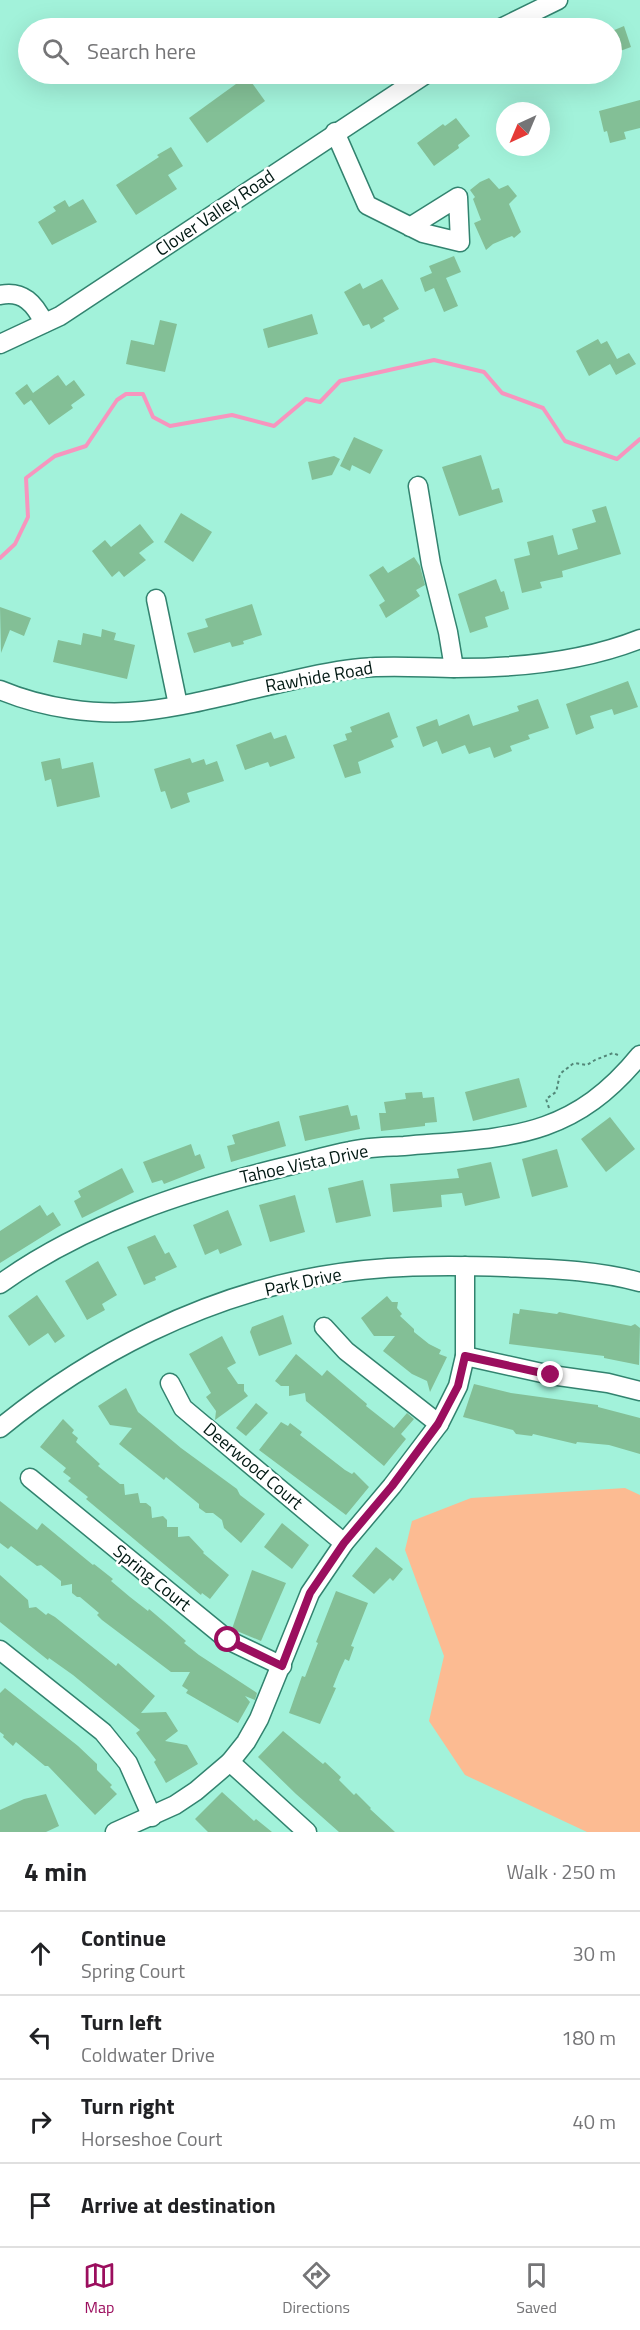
<!DOCTYPE html>
<meta charset="utf-8">
<style>
:root{--surface:#fff;--page:#f2f2f2;--text:#202124;--muted:#757577;--line:#e0e0e0;--accent:#9b0e5e}
body{margin:0;font-family:"Titillium Web",sans-serif;background:var(--page);color:var(--text)}
.compass{position:absolute;left:496px;top:102px;width:54px;height:54px;border-radius:50%;background:var(--surface);box-shadow:0 6px 24px #0002;rotate:224deg}
.stop{position:absolute;width:18px;height:18px;margin:-14px;border:4px solid #9b0e5e;border-radius:50%;background:#fff}
.stop.end{background:#9b0e5e;border-color:#fff;box-shadow:0 2px 6px #0008}
.list{margin:0;padding:0;list-style:none}
h2{display:flex;justify-content:space-between;align-items:center;height:78px;margin:0;padding:0 24px;font-size:26px}
h2 small{font-size:20px;font-weight:400;color:var(--muted)}
.list li{display:grid;grid-template-columns:39px 1fr auto;gap:18px;align-items:center;box-sizing:border-box;height:84px;padding:0 24px;border-top:2px solid var(--line)}
.list b{display:block;font-size:22px;white-space:nowrap}
.list p{margin:0;font-size:20px;white-space:nowrap;color:var(--muted)}
.list em{font-size:20px;font-style:normal;color:var(--muted)}
.icon{flex:none;width:33px;height:33px;fill:none;stroke:currentColor;stroke-width:2;stroke-linecap:round;stroke-linejoin:round}
.map{position:relative;flex:none;width:640px;height:1832px;overflow:hidden}
.search{position:absolute;background:var(--surface);box-shadow:0 6px 24px #0002;left:18px;right:18px;top:18px;height:66px;display:flex;align-items:center;gap:15px;box-sizing:border-box;padding:0 21px;border-radius:33px;color:var(--muted);font-size:22px}
.sheet{height:414px;background:var(--surface)}
nav{display:flex;justify-content:space-around;align-items:center;box-sizing:border-box;height:84px;border-top:2px solid var(--line);background:var(--surface);font-size:16px;color:var(--muted)}
nav a{display:grid;justify-items:center;gap:3px}
nav .on{color:var(--accent)}
.map>svg:first-child{display:block}
.green{fill:#fcbb92}
.lines{fill:none;stroke-linecap:round;stroke-linejoin:round}
.stream{stroke:#f795be;stroke-width:4}
.building{fill:#83bf96}
.minor-casing{stroke:#32836f;stroke-width:21}
.path{stroke:#538778;stroke-width:2;stroke-dasharray:3 3;stroke-linecap:butt}
.minor{stroke:#fff;stroke-width:18}
.route{stroke:#9b0e5e;stroke-width:8}
.labels{text-anchor:middle;stroke-width:5;stroke-linejoin:round;paint-order:stroke}
.street-label{font-size:18px;fill:#011812;stroke:#fff}
</style>
<div class="map">
<svg width="640" height="1832" viewBox="0 0 640 1832">
<rect width="100%" height="100%" fill="#a2f2da"/>
<polygon class="green" points="625,1488 640,1495 640,1832 587,1832 465,1775 429,1721 444,1656 405,1550 412,1521 471,1498"/>
<g class="lines">
<polyline class="stream" points="0,558 15,544 28,517 26,478 55,456 86,446 117,400 126,394 143,394 153,417 170,426 232,415 274,426 306,399 320,402 340,381 434,360 484,372 502,393 543,408 565,441 617,459 640,439"/>
</g>
<g class="building">
<polygon points="624,26 631,47 612,54 612,31"/>
<polygon points="247,76 265,101 207,143 189,118"/>
<polygon points="640,100 640,128 624,132 626,139 610,143 607,131 604,132 599,111"/>
<polygon points="456,118 470,136 458,145 459,148 434,166 417,143 443,124 445,126"/>
<polygon points="171,147 183,166 168,175 177,189 136,215 116,185 159,157 157,155"/>
<polygon points="489,178 499,189 508,185 517,196 509,204 521,232 514,238 512,236 493,244 486,250 474,223 481,220 473,199 475,197 470,190 480,182"/>
<polygon points="83,199 97,222 52,245 38,222 56,211 53,207 65,200 69,207"/>
<polygon points="454,256 461,272 446,278 458,306 444,312 434,288 425,292 420,278 432,273 429,266"/>
<polygon points="382,279 399,309 383,318 385,321 371,329 369,324 363,326 344,292 360,283 363,289"/>
<polygon points="312,314 318,334 268,348 263,329"/>
<polygon points="160,320 177,324 165,372 126,364 131,340 154,345"/>
<polygon points="598,339 601,344 607,341 617,359 629,353 636,364 616,375 610,364 589,376 576,351"/>
<polygon points="58,375 66,386 74,380 85,395 71,405 73,408 49,425 31,400 24,405 15,393 27,384 33,393"/>
<polygon points="354,437 383,450 370,474 352,465 350,471 340,466"/>
<polygon points="481,455 492,490 499,488 503,502 459,516 442,467"/>
<polygon points="334,456 340,459 332,475 312,480 308,462"/>
<polygon points="606,506 621,554 562,571 563,577 540,582 542,588 522,593 514,559 530,555 527,542 553,535 558,555 578,549 572,529 596,522 592,510"/>
<polygon points="181,513 212,532 193,562 164,542"/>
<polygon points="140,524 154,542 139,553 146,560 124,577 119,571 112,577 92,551 105,540 111,547"/>
<polygon points="414,557 420,566 425,585 416,590 420,596 386,618 379,605 385,601 369,575 383,566 388,573"/>
<polygon points="496,579 501,592 504,591 509,609 485,617 488,627 470,633 458,594"/>
<polygon points="252,604 262,635 243,641 244,644 232,647 230,642 194,653 187,633 208,627 205,619"/>
<polygon points="0,607 31,618 24,636 10,630 1,653"/>
<polygon points="102,629 116,633 114,640 135,645 127,679 53,662 58,640 81,645 83,633 101,637"/>
<polygon points="628,681 638,707 614,715 612,709 590,716 594,728 576,735 566,704"/>
<polygon points="538,699 549,728 528,735 530,739 510,746 512,751 494,758 490,747 469,754 465,745 442,754 437,741 423,747 416,727 437,719 439,726 469,714 473,726 519,711 517,706"/>
<polygon points="389,712 398,737 391,740 394,747 358,762 361,773 345,778 333,745 347,740 345,734 352,732 350,727"/>
<polygon points="271,732 274,739 286,735 295,758 270,767 268,762 245,770 236,745"/>
<polygon points="60,758 62,769 93,762 100,797 57,807 51,779 45,781 41,762"/>
<polygon points="190,758 192,763 204,759 206,765 217,761 224,781 187,793 190,802 171,809 165,791 161,792 154,769"/>
<polygon points="519,1078 527,1107 473,1121 465,1092"/>
<polygon points="422,1092 423,1098 434,1097 437,1122 425,1123 425,1126 381,1131 379,1113 386,1113 384,1102 406,1099 405,1093"/>
<polygon points="348,1105 351,1116 357,1115 360,1129 305,1141 299,1116"/>
<polygon points="610,1117 635,1149 606,1172 581,1139"/>
<polygon points="279,1121 286,1146 231,1162 227,1146 235,1144 232,1135"/>
<polygon points="191,1144 195,1156 200,1154 205,1168 164,1184 162,1180 152,1183 143,1162"/>
<polygon points="557,1149 568,1187 532,1197 522,1159"/>
<polygon points="491,1162 500,1198 465,1206 462,1193 441,1195 442,1207 393,1212 390,1184 459,1178 457,1169"/>
<polygon points="122,1168 134,1192 82,1218 74,1201 81,1197 78,1191"/>
<polygon points="363,1180 371,1216 336,1223 328,1188"/>
<polygon points="295,1195 305,1232 270,1242 259,1205"/>
<polygon points="40,1205 47,1216 53,1212 61,1225 0,1263 0,1231"/>
<polygon points="228,1210 242,1245 220,1254 218,1249 205,1255 193,1225"/>
<polygon points="155,1235 165,1254 169,1252 177,1267 155,1277 156,1280 144,1285 127,1247"/>
<polygon points="98,1261 117,1295 102,1304 105,1310 87,1320 65,1281"/>
<polygon points="37,1295 65,1336 55,1343 48,1333 29,1346 8,1316"/>
<polygon points="387,1296 392,1302 398,1302 397,1308 402,1314 400,1316 414,1329 414,1332 429,1344 441,1350 439,1354 447,1357 430,1392 427,1381 412,1374 383,1351 395,1336 374,1336 361,1318"/>
<polygon points="520,1309 557,1314 559,1312 631,1326 635,1324 640,1328 639,1365 604,1358 604,1356 509,1344 513,1313 519,1314"/>
<polygon points="283,1315 292,1344 259,1356 250,1332 252,1327"/>
<polygon points="222,1336 236,1363 227,1368 238,1384 244,1384 244,1391 248,1396 215,1420 216,1411 206,1397 211,1393 189,1354"/>
<polygon points="296,1354 322,1376 327,1370 367,1404 366,1406 394,1428 407,1413 414,1419 401,1434 406,1439 384,1466 306,1401 305,1393 289,1396 289,1386 281,1386 275,1381"/>
<polygon points="474,1384 511,1393 598,1405 598,1407 640,1418 640,1454 609,1445 577,1442 576,1444 533,1434 532,1436 516,1434 513,1430 463,1417"/>
<polygon points="126,1388 138,1412 181,1448 237,1489 240,1495 265,1514 241,1543 224,1528 222,1520 213,1513 206,1513 199,1508 199,1504 166,1477 164,1480 119,1444 132,1428 110,1425 98,1406"/>
<polygon points="256,1403 268,1413 246,1436 236,1428"/>
<polygon points="63,1419 74,1430 72,1433 78,1438 76,1442 100,1464 98,1466 120,1484 124,1484 125,1495 138,1493 140,1503 146,1503 151,1507 152,1518 163,1516 167,1520 167,1527 178,1527 178,1537 189,1536 204,1552 203,1553 229,1575 210,1599 202,1593 201,1595 86,1499 88,1497 68,1481 71,1478 63,1472 66,1468 40,1447"/>
<polygon points="281,1422 288,1426 290,1423 302,1432 300,1435 345,1470 352,1474 354,1472 369,1487 346,1515 259,1450"/>
<polygon points="0,1501 37,1530 42,1523 93,1565 94,1564 113,1579 111,1581 130,1597 148,1611 149,1609 169,1626 186,1641 184,1643 199,1655 257,1693 255,1700 245,1696 250,1702 238,1723 186,1693 188,1690 182,1686 190,1672 171,1672 102,1620 97,1615 99,1613 80,1597 77,1597 72,1593 72,1584 61,1586 61,1581 41,1565 37,1566 11,1546 8,1549 0,1543"/>
<polygon points="282,1523 309,1545 292,1569 264,1547"/>
<polygon points="376,1547 403,1569 393,1581 390,1578 374,1594 352,1576"/>
<polygon points="252,1570 286,1583 261,1641 232,1629"/>
<polygon points="0,1575 28,1600 29,1608 36,1607 46,1615 48,1613 55,1617 116,1666 118,1663 155,1696 141,1713 166,1712 178,1731 165,1741 187,1745 198,1764 166,1783 154,1762 156,1760 136,1733 140,1730 73,1675 49,1658 48,1660 0,1622"/>
<polygon points="336,1591 368,1603 351,1646 354,1647 349,1661 345,1659 339,1672 333,1687 336,1688 320,1724 289,1713 302,1676 305,1677 318,1643 316,1642"/>
<polygon points="5,1688 78,1746 97,1764 97,1770 112,1785 110,1787 117,1794 95,1815 48,1766 45,1766 16,1742 13,1746 3,1737 4,1735 0,1732 0,1693"/>
<polygon points="283,1731 323,1764 325,1762 341,1777 339,1780 354,1795 356,1793 371,1808 370,1809 395,1832 339,1832 296,1794 258,1757"/>
<polygon points="222,1792 254,1821 256,1819 272,1832 208,1832 195,1819"/>
<polygon points="46,1794 59,1826 46,1832 0,1832 0,1810 24,1799"/>
</g>
<g class="lines">
<defs>
<g id="minor">
<polyline points="501,28 558,0"/>
<polyline points="335,132 367,205 423,233 460,242 458,197 410,227"/>
<path d="M0,295c23,-5 35,9 44,28"/>
<polyline points="0,344 60,316 426,74"/>
<polyline points="418,486 431,564 448,632 454,668"/>
<polyline points="156,599 178,705"/>
<path d="M0,690c43,18 96,26 143,21 48,-5 95,-19 142,-29 25,-6 51,-12 76,-14 32,-3 64,0 96,0 61,0 125,-6 183,-29"/>
<path d="M0,1284c85,-61 188,-94 288,-118 21,-5 41,-11 62,-15 17,-4 36,-4 54,-5 102,-9 166,-5 236,-91"/>
<polyline points="324,1327 346,1351 439,1424"/>
<polyline points="465,1356 551,1375 608,1383 640,1391"/>
<polyline points="170,1383 183,1408 344,1543"/>
<path d="M0,1428c92,-75 203,-131 320,-152 61,-11 124,-11 185,-9 46,2 91,3 135,15"/>
<polyline points="30,1478 228,1640 282,1666"/>
<polyline points="0,1650 103,1732 128,1763 152,1817"/>
<polyline points="230,1762 307,1832"/>
<polyline points="115,1832 175,1805 196,1791 230,1762 246,1742 259,1719 310,1593 344,1543 392,1486 439,1424 458,1386 465,1356 465,1266"/>
</g>
</defs>
<use href="#minor" class="minor-casing"/>
<path class="path" d="M549,1108l-3,-9 10,-7c6,-23 -1,-14 18,-29l13,2 8,-5 18,-7 5,2"/>
<use href="#minor" class="minor"/>
</g>
<g class="lines">
<polyline class="route" points="228,1640 282,1666 310,1593 344,1543 392,1486 438,1424 458,1386 465,1356 551,1375"/>
</g>
<g class="labels">
<g class="street-label">
<text transform="translate(215 213) rotate(-34)" y="6">Clover Valley Road</text>
<text transform="translate(319 677) rotate(-10)" y="6">Rawhide Road</text>
<text transform="translate(304 1164) rotate(-12)" y="6">Tahoe Vista Drive</text>
<text transform="translate(303 1282) rotate(-12)" y="6">Park Drive</text>
<text transform="translate(253 1466) rotate(40)" y="6">Deerwood Court</text>
<text transform="translate(152 1578) rotate(39)" y="6">Spring Court</text>
</g>
</g>
</svg>
<svg class="compass" viewBox="-18 -18 36 36"><path d="M0-13l5 13h-10z" fill="#e53935"/><path d="M0 13l5-13h-10z" fill="#757577"/></svg>
<div class="stop" style="left:228px;top:1640px"></div>
<div class="stop end" style="left:551px;top:1375px"></div>
<div class="search"><svg class="icon" aria-label="search" viewBox="0 0 24 24"><circle cx="10" cy="10" r="6"/><path d="M15 15l6 6"/></svg>Search here</div>
</div>
<section class="sheet">
<h2>4 min<small>Walk · 250 m</small></h2>
<ul class="list">
<li><svg class="icon" aria-label="ahead" viewBox="0 0 24 24"><path d="M12 20V5M6 11l6-6 6 6"/></svg><div><b>Continue</b><p>Spring Court</p></div><em>30 m</em></li>
<li><svg class="icon" aria-label="left" viewBox="0 0 24 24"><path d="M17 20v-9H6M10 6l-5 5 5 5"/></svg><div><b>Turn left</b><p>Coldwater Drive</p></div><em>180 m</em></li>
<li><svg class="icon" aria-label="right" viewBox="0 0 24 24"><path d="M7 20v-9h11M14 6l5 5-5 5"/></svg><div><b>Turn right</b><p>Horseshoe Court</p></div><em>40 m</em></li>
<li><svg class="icon" aria-label="arrive" viewBox="0 0 24 24"><path d="M6 21V4h12l-3 4 3 4H6"/></svg><div><b>Arrive at destination</b></div></li>
</ul>
</section>
<nav>
<a class="on"><svg class="icon" aria-label="map" viewBox="0 0 24 24"><path d="M3 6l6-2 6 2 6-2v14l-6 2-6-2-6 2zM9 4v14M15 6v14"/></svg>Map</a>
<a><svg class="icon" aria-label="directions" viewBox="0 0 24 24"><path d="M12 3l9 9-9 9-9-9zM9 14v-3h6M13 9l2 2-2 2"/></svg>Directions</a>
<a><svg class="icon" aria-label="saved" viewBox="0 0 24 24"><path d="M7 4h10v16l-5-4-5 4z"/></svg>Saved</a>
</nav>
